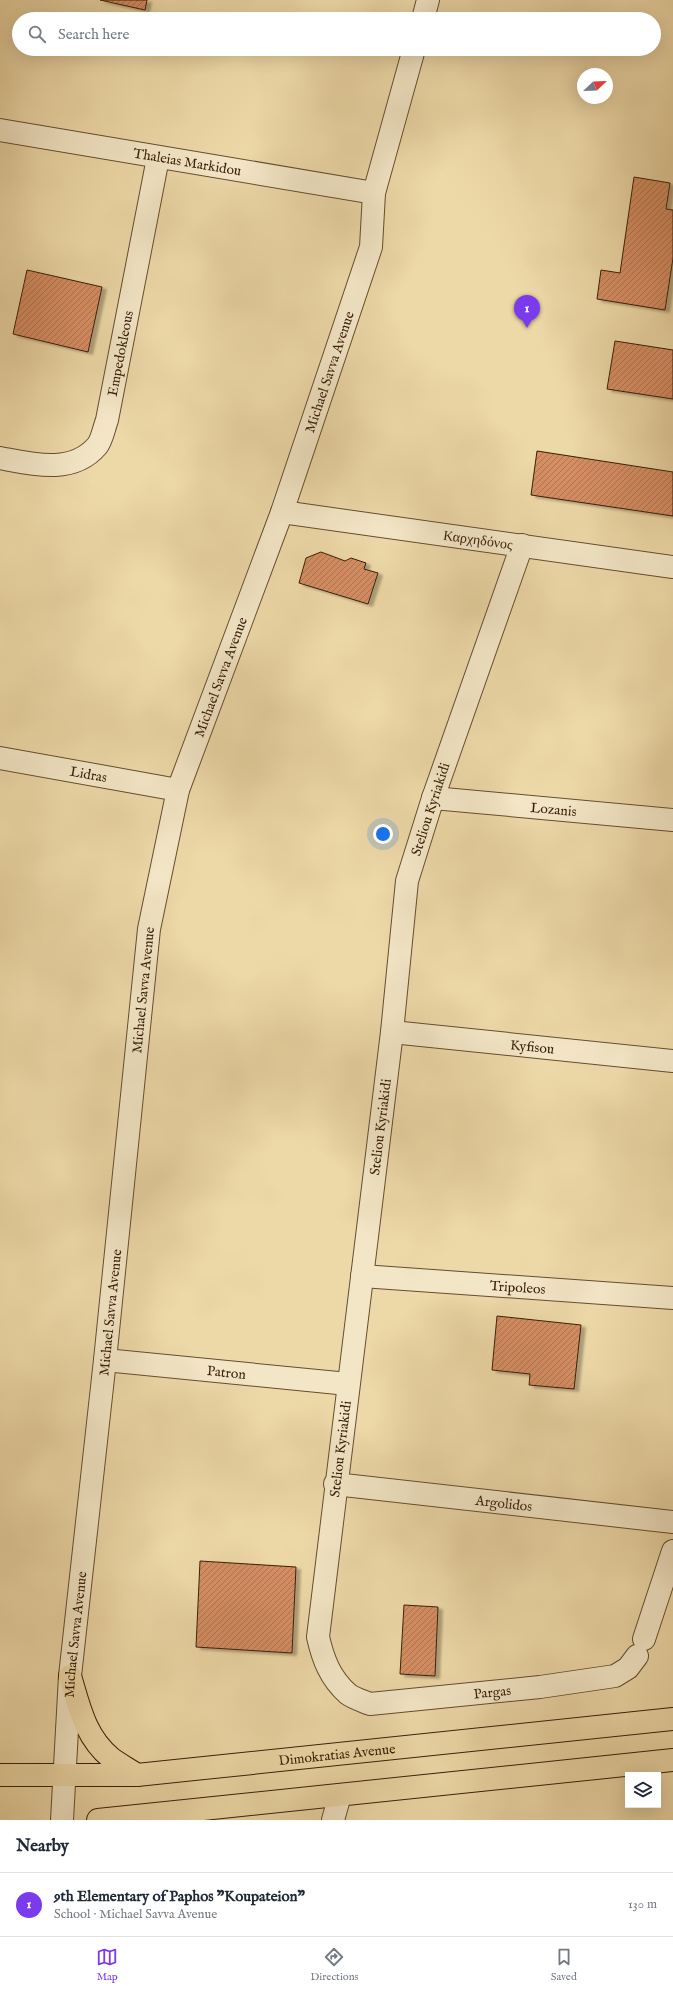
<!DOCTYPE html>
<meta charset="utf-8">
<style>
:root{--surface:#fff;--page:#f2f2f3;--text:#1f2937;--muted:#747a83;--line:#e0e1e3;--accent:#7c3aed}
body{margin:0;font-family:"IM FELL English",serif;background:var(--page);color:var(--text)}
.controls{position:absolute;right:12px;bottom:12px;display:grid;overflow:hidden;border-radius:0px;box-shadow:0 4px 16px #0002}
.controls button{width:36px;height:36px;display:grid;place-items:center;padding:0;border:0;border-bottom:1px solid var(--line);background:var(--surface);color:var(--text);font:20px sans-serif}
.compass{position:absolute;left:577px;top:68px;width:36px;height:36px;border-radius:50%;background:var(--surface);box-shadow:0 4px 16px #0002;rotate:67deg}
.you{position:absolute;left:383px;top:834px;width:14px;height:14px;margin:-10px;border:3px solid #fff;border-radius:50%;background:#1a73e8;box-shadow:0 0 0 6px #1a73e833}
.badge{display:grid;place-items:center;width:26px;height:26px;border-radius:50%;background:var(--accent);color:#fff;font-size:13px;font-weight:700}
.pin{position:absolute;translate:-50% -33px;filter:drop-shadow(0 1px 2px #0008)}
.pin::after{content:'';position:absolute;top:21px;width:14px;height:12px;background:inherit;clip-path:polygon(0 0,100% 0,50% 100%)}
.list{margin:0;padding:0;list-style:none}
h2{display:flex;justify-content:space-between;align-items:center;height:52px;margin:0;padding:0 16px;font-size:17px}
h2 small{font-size:13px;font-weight:400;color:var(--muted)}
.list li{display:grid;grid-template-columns:26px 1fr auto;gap:12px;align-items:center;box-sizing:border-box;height:64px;padding:0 16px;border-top:1px solid var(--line)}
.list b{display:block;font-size:15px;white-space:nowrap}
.list p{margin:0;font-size:13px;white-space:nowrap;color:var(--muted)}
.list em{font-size:13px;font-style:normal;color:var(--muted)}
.icon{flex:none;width:22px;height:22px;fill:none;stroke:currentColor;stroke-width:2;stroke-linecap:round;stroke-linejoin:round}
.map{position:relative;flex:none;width:673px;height:1820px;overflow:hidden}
.search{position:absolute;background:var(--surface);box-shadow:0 4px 16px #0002;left:12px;right:12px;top:12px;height:44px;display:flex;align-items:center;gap:10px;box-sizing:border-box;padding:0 14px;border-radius:22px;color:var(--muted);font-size:15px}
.sheet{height:116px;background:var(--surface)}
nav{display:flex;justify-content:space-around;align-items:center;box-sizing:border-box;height:56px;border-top:1px solid var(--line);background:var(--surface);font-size:11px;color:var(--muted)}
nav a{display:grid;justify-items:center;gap:2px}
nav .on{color:var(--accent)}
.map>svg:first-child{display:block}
.building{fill:url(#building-hatch);stroke:#381f09;filter:url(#shadow)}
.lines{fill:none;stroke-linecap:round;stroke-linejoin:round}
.minor-casing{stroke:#654d30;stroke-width:24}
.highway-casing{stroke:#381f09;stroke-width:24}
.minor{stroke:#f3e6c6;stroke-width:22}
.highway{stroke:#edd8a7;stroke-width:22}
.labels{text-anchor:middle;stroke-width:3.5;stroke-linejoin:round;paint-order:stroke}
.street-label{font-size:14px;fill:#381f09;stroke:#f3e6c6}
</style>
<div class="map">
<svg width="673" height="1820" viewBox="0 0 673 1820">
<defs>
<pattern id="building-hatch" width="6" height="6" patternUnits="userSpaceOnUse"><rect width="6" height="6" fill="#d68e64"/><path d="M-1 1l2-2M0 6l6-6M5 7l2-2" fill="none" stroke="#af7351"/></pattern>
<filter id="shadow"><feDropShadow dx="4.5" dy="2.5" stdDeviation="1" flood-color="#0004"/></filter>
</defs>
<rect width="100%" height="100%" fill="#edd8a7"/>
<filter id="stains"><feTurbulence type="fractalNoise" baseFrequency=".005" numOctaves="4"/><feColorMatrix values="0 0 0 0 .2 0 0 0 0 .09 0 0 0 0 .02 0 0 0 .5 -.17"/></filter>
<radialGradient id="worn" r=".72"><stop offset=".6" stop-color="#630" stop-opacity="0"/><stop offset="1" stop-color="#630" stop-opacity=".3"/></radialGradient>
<g class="building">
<polygon points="100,0 147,0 145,10"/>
<polygon points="634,177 670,183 666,209 673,210 673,258 665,310 597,299 601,270 620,273"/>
<polygon points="27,270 102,287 88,352 13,334"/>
<polygon points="615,341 673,350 673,399 607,389"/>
<polygon points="537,451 673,472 673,516 531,495"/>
<polygon points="321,552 345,561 351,558 366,563 364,569 378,573 368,604 299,583 306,558"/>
<polygon points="497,1316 581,1325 574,1389 529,1385 530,1374 492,1370"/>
<polygon points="200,1561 296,1567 292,1653 196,1647"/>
<polygon points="404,1605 438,1607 435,1676 400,1674"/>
</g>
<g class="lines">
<defs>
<g id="minor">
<polyline points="423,19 428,0"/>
<path id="s1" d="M0,130l374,63"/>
<path id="s2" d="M0,458c32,6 72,17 97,-12 5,-6 7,-18 10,-26l51,-262"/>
<path id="s3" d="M282,512l391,55"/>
<path id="s4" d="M522,545l-89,253 -26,83 -15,151 -74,605c5,22 12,41 30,57 5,4 15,7 22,10l170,-17 75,-11 13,-8 9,-12"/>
<path id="s5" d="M0,758l178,32"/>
<path id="s6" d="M433,798l240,22"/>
<path id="s7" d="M392,1032l281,29"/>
<path id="s8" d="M362,1276l311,22"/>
<path id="s9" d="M105,1360l243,24"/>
<path id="s10" d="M335,1484l338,38"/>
<polyline points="644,1639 673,1551"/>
<path id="s11" d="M62,1820l8,-144 35,-316 44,-431 29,-139 104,-278 89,-265 3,-54 40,-144"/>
<polyline points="333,1820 340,1795"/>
</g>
<g id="highway">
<path d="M70,1676c9,30 15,61 41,82 8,6 17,11 26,17"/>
<path id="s12" d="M0,1775h137l536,-56"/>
<polyline points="98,1820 673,1760"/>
</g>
</defs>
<use href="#minor" class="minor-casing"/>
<use href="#highway" class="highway-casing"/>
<use href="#minor" class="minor"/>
<use href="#highway" class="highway"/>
</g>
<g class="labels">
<g class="street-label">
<text dy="5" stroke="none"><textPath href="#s1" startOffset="190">Thaleias Markidou</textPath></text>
<text dy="5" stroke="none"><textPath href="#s2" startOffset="199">Empedokleous</textPath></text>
<text dy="5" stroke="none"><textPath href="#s11" startOffset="1482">Michael Savva Avenue</textPath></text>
<text dy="5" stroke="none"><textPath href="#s3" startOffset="198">Καρχηδόνος</textPath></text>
<text dy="5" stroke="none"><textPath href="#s11" startOffset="1158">Michael Savva Avenue</textPath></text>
<text dy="5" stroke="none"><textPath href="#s5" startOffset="90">Lidras</textPath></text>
<text transform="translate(430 809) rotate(-72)" y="5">Steliou Kyriakidi</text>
<text dy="5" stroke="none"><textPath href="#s6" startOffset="121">Lozanis</textPath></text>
<text dy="5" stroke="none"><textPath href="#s11" startOffset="834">Michael Savva Avenue</textPath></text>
<text dy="5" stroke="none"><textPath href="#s7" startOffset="141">Kyfisou</textPath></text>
<text transform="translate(380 1127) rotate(-83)" y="5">Steliou Kyriakidi</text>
<text dy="5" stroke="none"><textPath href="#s8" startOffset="156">Tripoleos</textPath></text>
<text dy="5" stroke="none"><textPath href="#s11" startOffset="510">Michael Savva Avenue</textPath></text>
<text dy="5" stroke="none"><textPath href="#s9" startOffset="122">Patron</textPath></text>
<text transform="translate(340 1449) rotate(-83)" y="5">Steliou Kyriakidi</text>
<text dy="5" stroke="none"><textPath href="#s10" startOffset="170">Argolidos</textPath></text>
<text dy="5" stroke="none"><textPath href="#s11" startOffset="186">Michael Savva Avenue</textPath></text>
<text dy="5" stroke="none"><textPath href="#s4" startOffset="1329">Pargas</textPath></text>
<text dy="5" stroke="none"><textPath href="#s12" startOffset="338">Dimokratias Avenue</textPath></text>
</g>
</g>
<rect width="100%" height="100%" filter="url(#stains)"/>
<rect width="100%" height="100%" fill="url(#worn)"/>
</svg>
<div class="controls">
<button><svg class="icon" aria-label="layers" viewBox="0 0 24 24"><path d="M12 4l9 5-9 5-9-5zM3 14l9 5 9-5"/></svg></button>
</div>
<svg class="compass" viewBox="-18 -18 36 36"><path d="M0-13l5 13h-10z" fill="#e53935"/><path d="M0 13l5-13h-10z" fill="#747a83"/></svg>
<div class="you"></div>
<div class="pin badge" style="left:527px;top:328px">1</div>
<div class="search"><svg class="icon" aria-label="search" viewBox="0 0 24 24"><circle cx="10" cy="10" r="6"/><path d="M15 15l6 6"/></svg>Search here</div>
</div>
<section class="sheet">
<h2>Nearby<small></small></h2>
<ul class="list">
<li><span class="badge">1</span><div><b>9th Elementary of Paphos &quot;Koupateion&quot;</b><p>School · Michael Savva Avenue</p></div><em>130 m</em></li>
</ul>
</section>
<nav>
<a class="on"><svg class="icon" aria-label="map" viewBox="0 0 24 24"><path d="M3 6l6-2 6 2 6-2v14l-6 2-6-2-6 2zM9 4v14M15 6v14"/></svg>Map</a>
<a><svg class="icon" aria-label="directions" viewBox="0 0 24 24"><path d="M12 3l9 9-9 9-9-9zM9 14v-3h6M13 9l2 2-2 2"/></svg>Directions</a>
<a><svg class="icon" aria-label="saved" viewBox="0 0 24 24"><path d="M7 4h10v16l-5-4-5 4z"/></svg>Saved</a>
</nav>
